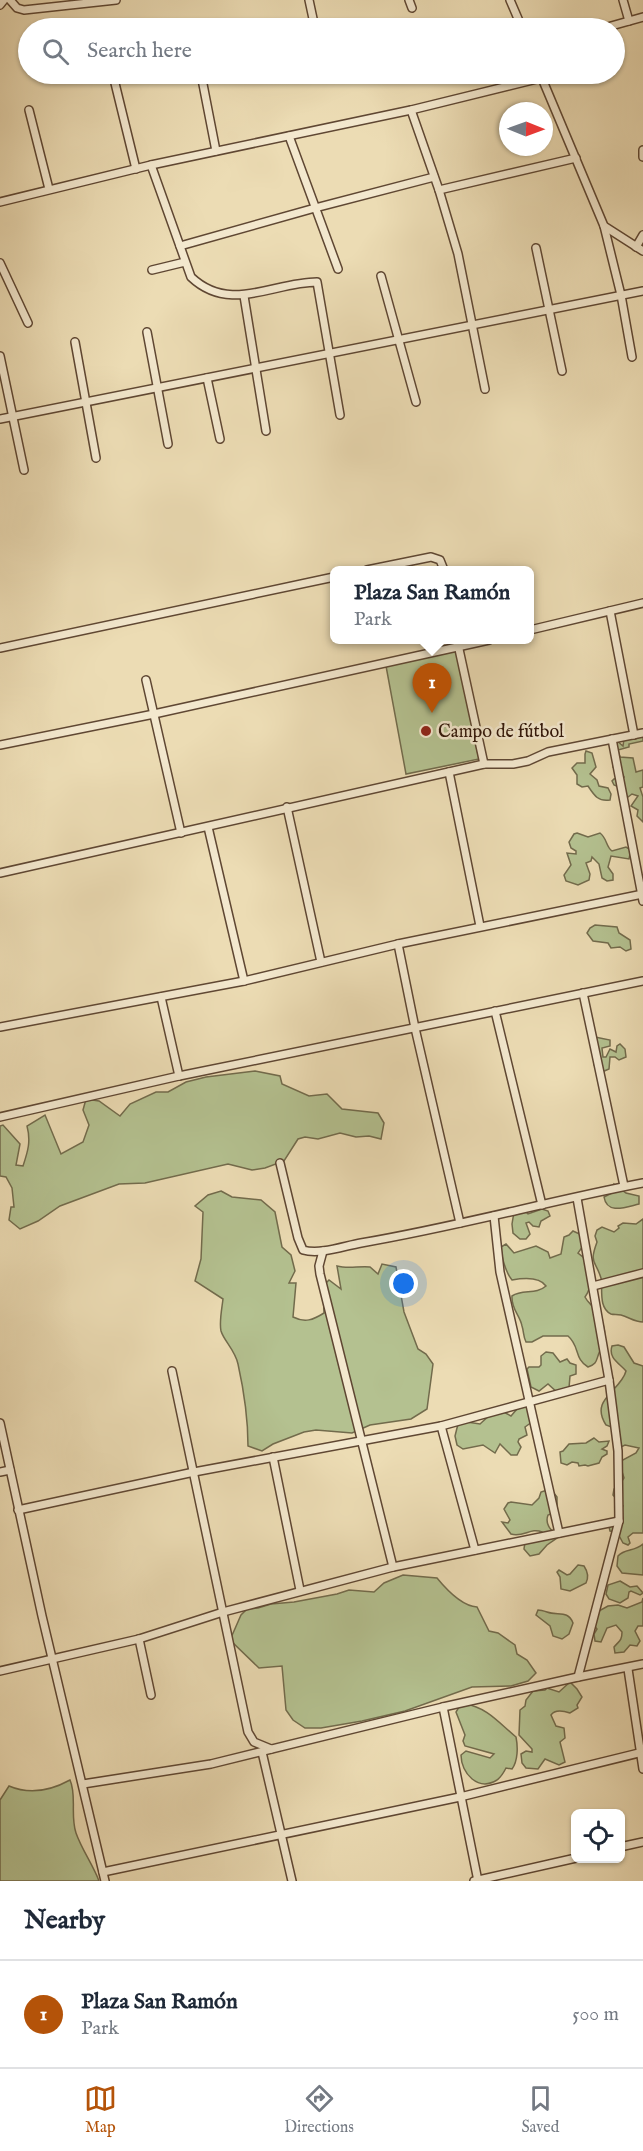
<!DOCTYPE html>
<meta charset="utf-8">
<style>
:root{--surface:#fff;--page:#f6f6f7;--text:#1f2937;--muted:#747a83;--line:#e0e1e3;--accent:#b45309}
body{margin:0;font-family:"IM FELL English",serif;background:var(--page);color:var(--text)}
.controls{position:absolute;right:18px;bottom:18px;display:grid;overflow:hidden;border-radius:9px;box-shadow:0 2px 4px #0004}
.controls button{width:54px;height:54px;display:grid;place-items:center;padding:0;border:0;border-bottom:2px solid var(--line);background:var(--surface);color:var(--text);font:30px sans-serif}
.compass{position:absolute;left:499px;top:102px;width:54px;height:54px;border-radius:50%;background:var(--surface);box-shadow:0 2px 4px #0004;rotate:91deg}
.you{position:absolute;left:404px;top:1284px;width:21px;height:21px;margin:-15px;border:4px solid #fff;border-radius:50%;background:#1a73e8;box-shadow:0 0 0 9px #1a73e833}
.badge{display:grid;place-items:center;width:39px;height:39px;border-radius:50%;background:var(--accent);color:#fff;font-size:20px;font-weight:700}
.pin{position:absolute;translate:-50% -50px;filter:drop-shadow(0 2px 3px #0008)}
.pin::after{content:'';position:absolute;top:32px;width:21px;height:18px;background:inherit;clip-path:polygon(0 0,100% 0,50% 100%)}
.popup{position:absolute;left:330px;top:566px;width:204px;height:78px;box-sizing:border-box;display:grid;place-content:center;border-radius:9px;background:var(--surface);filter:drop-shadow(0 2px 4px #0005);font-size:20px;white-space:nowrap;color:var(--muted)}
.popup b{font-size:22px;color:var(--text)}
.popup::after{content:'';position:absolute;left:50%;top:100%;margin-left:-12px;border:12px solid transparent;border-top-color:var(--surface)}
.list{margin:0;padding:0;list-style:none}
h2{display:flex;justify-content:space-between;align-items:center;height:78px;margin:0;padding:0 24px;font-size:26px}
h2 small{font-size:20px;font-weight:400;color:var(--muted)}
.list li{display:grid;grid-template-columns:39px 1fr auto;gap:18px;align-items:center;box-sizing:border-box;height:108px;padding:0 24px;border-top:2px solid var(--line)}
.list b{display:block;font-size:22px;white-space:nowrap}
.list p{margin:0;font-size:20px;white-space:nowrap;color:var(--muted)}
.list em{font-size:20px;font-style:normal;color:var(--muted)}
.icon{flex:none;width:33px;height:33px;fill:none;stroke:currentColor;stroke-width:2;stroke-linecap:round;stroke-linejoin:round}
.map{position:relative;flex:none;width:643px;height:1881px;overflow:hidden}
.search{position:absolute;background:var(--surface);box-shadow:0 2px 4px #0004;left:18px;right:18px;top:18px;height:66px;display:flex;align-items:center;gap:15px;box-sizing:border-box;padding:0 21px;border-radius:33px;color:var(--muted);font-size:22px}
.sheet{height:186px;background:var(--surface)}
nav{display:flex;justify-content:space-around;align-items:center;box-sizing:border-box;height:84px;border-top:2px solid var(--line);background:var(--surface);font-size:16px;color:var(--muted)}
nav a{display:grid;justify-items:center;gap:3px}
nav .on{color:var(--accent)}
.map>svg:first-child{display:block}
.green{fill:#b4c190;stroke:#726b4c;stroke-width:1.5}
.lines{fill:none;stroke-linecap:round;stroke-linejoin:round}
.street-casing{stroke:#5f4733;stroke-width:10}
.street{stroke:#f3e8ce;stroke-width:7}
.poi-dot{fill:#8f2418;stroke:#f3e8ce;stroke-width:2}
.labels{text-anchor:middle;stroke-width:5;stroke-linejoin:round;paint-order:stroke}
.poi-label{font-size:18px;fill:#301508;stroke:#f3e8ce;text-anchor:start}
</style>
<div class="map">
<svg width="643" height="1881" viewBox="0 0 643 1881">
<rect width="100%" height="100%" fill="#ecdcb4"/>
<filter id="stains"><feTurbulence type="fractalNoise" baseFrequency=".00333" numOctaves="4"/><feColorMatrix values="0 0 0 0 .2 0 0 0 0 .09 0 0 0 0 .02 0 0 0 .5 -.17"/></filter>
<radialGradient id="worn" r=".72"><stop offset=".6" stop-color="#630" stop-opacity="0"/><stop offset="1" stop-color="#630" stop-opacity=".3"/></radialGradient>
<g class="green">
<polygon points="456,651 479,759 406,774 386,666"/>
<polygon points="643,733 643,741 629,744 629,747 618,750 620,757 633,758 636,772 643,770 643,787 640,788 643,797 643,822 637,816 638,810 631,806 638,796 632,794 628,797 624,797 619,787 614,785 612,781 614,779 624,777 621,771 613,767 617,741 623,746 624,739"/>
<path d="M586,751l6,2 4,14 -6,7 7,6 2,6 9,2 3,6 -1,6c-12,2 -16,-5 -22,-14l-6,1 -5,-3v-9l-5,-7 5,-5h8v-9z"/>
<path d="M577,833l11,4 12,-4c7,5 6,14 12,18l14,-4 5,3 -2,9 -18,-3 -3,11 5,7v6l-6,1 -5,-3 -3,-14 -7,-7 -1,4 -5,2 4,11 -1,6 -11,5 -12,-4 -2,-6 7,-10 -4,-12 9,1v-3l-5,-3 -2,-6 5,-8z"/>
<polygon points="595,925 617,927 619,933 630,940 631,949 626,951 620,947 611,948 608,943 593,941 587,933 590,928"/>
<polygon points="595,1037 610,1040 610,1046 602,1048 603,1057 606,1057 610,1049 616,1052 617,1046 620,1044 625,1049 626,1057 619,1060 615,1057 610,1057 609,1069 602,1072 594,1065"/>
<path d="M255,1071l25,5 2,8 27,12 18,-2 15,15 36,4 6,10 -3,16 -12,-3 -13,1 -16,-4 -22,6 -13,-2 -7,2 -14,22 -19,7 -13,2 -24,-6 -83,19 -26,1 -59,22 -22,15 -18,8 -11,-9 2,-13h3l-2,-19 -6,-11 -6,-1v-50l3,-1 17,19 -4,21 7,1c5,-15 8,-25 4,-40l18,-11 16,39 22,-12 6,-17 -6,-15 3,-11 13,2 21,15 10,-12 26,-12h12l18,-10 20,-5z"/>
<path d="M614,1184l12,9 13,3v8c-13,3 -32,11 -35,-7l8,-4z"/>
<path d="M221,1191l11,6 29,3 14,12 7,35 9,8 4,16 -6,12h7l-3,34c12,6 20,3 31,-4l-1,-27 6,-6 12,9 -4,-23c11,3 21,0 33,1l8,7 4,-10 14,3 8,45 14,37 8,5 7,10 -6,45 -16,10 -41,6 -18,8 -36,-3 -12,2 -31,12 -11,7 -14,-5c0,-27 -4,-55 -10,-82 -3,-14 -14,-23 -17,-33 -2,-9 1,-23 2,-32l-28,-18 6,-22 2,-47 -8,-6 13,-11z"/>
<polygon points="542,1209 548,1211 550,1216 541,1221 539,1227 533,1226 529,1222 526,1223 530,1234 526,1239 520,1239 513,1233 512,1224 514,1212 525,1211 528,1214"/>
<path d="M643,1219v103c-9,0 -14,-5 -22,-7 -4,-1 -7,0 -10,-1 -13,-6 -8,-26 -10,-36 -6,-19 -12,-14 -4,-36l-2,-6 2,-6 5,-3 12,5 5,-4 -1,-2 5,-3 13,1z"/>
<path d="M573,1231l11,5 1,7 -7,10 10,8c2,13 5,25 -3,36 3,6 6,7 9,11 13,18 13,27 5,45 -3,8 -2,11 -11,14 -14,-8 -8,-21 -20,-31h-25l-11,6h-6c-3,-6 -2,-10 -4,-16 -2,-11 -11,-17 -10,-30 11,-7 24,-1 34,-10 -7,-10 -23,-8 -34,-6 -6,-7 -11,-24 -11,-33l5,-3 8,9 22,-7 12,6 2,6 11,-4 3,-17 5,-2z"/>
<path d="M618,1345l6,2 10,16 9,3v167h-10l-5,4 2,6 -2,2 -5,-2 -6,-11 -7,-1 -2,-9 9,-3 6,-13 -10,-11 1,-6 5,-3 5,-8 -5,-16 17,-9 3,-5 -14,-3 -8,4 -3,-2v-19l-8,-3c-17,-26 15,-34 20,-54 -7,-8 -18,-13 -14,-25z"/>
<polygon points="546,1352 553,1353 560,1362 567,1359 570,1363 576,1365 576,1374 570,1376 569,1388 558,1393 548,1384 539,1391 531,1387 527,1369 529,1367 539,1367 541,1365 541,1356"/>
<polygon points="528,1405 532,1422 525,1427 527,1435 519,1439 518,1442 521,1447 517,1455 511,1455 500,1444 495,1453 483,1445 463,1449 457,1445 455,1436 458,1424 467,1422 480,1424 492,1413 500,1410 511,1416 517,1409"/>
<polygon points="594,1438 599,1442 609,1441 607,1446 602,1449 607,1451 607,1454 602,1457 599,1463 588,1466 585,1465 579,1466 578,1463 572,1462 567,1465 561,1463 560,1452 563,1451 569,1444 586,1443"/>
<path d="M547,1490l6,2 4,5v15l-9,3c-3,8 2,15 9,20v3l-10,7 -8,9 -9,2 -6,-7 1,-7 17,-6v-4c-11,-5 -19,6 -31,2l-9,-12 6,1 2,-3 -6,-11 4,-6 3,-1 21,3 7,-7 2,-6z"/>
<path d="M643,1544v31l-21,-2 -5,-7 1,-10c7,-8 16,-4 25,-12z"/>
<path d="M578,1565l6,1c4,6 5,11 2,17l-16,8 -9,-2 -1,-12 -3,-5 2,-2 8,5 3,-1z"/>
<path d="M403,1575l34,3c9,11 25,28 40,29l12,24 9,2 17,12 2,9 10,6 9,13 -8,8 -17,5 -39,1 -67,24 -43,10 -41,7h-16l-12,-8 -7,-10 -4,-44 -23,2 -29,-28 11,-25 6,-6 11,-1 13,-4 23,-2 43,-8 12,-4 25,2 10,-9z"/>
<polygon points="620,1581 630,1587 637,1586 643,1593 640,1595 631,1591 629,1592 628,1598 620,1603 609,1599 606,1594 608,1585"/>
<path d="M643,1598v28h-5l-3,5 5,10 -3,5 -7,-1 -6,7 -9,1 -1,-6c5,-6 8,-6 8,-15l-6,-7 -9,3 -6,14 -6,-1 -1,-7 3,-5 -4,-5 4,-12 11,-6 10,-1 9,3 15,-6z"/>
<path d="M538,1610c3,0 6,1 9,2 11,4 21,-2 26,11l-4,11 -7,5 -9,-3 -3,-10 -14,-11z"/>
<path d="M570,1682l7,7 5,8 -5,8 1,3 -8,5c-6,-2 -15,-4 -19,2l5,11 8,2 1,10 -5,4 5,20 -6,3 -14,-6 -7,10 -12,-1 -4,-5 -1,-9 5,-3 6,1v-3l-13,-14 1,-25 5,-4 1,-6 7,-9 12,-1 2,-2 12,4z"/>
<path d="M465,1704c22,3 35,20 51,33 2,10 2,24 -4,32l-6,-1c-2,4 -5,9 -9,12 -19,12 -36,-7 -36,-25l5,-4 24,7 4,-4 -29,-8 -2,-5 2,-6 -9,-23 3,-5z"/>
<path d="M70,1780c7,15 0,36 6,53 6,17 17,32 23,48h-99v-81l9,-14c21,9 41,5 61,-6z"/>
</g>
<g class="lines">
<defs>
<g id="street">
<polyline points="10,0 17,8 24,10 116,0"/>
<polyline points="309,0 315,28"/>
<polyline points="409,0 412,8"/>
<polyline points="510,0 522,28"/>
<polyline points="623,0 629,21"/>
<polyline points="0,5 4,0"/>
<polyline points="604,28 643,17"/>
<polyline points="201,74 216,151"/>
<polyline points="113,75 136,169"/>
<polyline points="541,76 604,226 643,251"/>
<polyline points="29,110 49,189"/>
<polyline points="411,110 439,190 458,254 485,389"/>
<polyline points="289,136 338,269"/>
<polyline points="643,150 643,157"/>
<path d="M151,165l40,112c39,37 83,5 126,5l23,133"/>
<polyline points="439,190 576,158"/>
<polyline points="0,202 151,165 411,110 541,78"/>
<polyline points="604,226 621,295 632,357"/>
<polyline points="180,246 315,208 434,177"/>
<polyline points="636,247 643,235"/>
<polyline points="536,248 562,371"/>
<polyline points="0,263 28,323"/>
<polyline points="152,270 185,262"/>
<polyline points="381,276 416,402"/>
<polyline points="244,296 266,431"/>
<polyline points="147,332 168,444"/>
<polyline points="75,342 96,458"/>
<polyline points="0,356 24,470"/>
<polyline points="207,378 220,439"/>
<polyline points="0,419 643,291"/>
<polyline points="367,570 431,557 440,560 444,570"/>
<polyline points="610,611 634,735"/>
<polyline points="530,630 643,603"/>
<polyline points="457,640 484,764"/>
<polyline points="0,648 334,577"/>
<polyline points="146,680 181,833"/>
<polyline points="612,739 643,901"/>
<polyline points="0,745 154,714 489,640"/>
<polyline points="449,772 480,926"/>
<polyline points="287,807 321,962"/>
<polyline points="208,827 244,981"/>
<polyline points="0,873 484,764 513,764 528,761 548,752 643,733"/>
<polyline points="398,944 415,1028 460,1223"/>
<polyline points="583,993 624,1186"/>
<polyline points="161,997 179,1076"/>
<polyline points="495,1011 542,1205"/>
<polyline points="0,1027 244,981 398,944 643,894"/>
<polyline points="0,1117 179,1076 643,981"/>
<path d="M280,1163l18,75 5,12c17,5 41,-4 58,-7 95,-16 188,-42 282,-60"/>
<polyline points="577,1198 609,1380 618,1451 619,1521 578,1677"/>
<polyline points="494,1216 500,1272 559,1533"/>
<polyline points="323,1251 319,1266 320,1274 393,1567"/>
<polyline points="593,1286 643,1273"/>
<polyline points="172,1371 248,1732 254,1742 271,1749"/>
<polyline points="0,1423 42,1616 105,1881"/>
<polyline points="441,1426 475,1550"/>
<polyline points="273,1457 300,1590"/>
<polyline points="0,1472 10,1470"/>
<polyline points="18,1510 194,1472 441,1426 609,1380"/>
<polyline points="139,1639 151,1695"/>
<polyline points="628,1669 643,1769"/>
<polyline points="0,1671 139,1639 223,1612 393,1567 619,1521"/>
<polyline points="443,1707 478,1881"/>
<polyline points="262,1752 292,1881"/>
<polyline points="83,1784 211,1764 443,1707 578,1677 643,1664"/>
<polyline points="620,1847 643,1842"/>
<polyline points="103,1872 460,1797 643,1752"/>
<polyline points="474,1881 576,1858"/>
</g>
</defs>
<use href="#street" class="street-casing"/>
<use href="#street" class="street"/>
</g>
<circle class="poi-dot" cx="426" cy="731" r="6"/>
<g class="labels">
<g class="poi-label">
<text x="438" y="737">Campo de fútbol</text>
</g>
</g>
<rect width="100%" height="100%" filter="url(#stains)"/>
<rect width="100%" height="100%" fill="url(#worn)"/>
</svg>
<div class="controls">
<button><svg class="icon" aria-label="locate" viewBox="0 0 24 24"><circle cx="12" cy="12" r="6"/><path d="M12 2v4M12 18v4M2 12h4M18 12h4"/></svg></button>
</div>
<svg class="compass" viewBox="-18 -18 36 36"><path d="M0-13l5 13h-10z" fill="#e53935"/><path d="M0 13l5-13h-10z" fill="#747a83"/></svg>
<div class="you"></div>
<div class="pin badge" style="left:432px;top:713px">1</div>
<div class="popup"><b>Plaza San Ramón</b>Park</div>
<div class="search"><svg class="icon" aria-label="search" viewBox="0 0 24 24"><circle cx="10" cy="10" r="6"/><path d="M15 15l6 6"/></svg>Search here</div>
</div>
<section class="sheet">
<h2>Nearby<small></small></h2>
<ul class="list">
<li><span class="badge">1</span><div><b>Plaza San Ramón</b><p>Park</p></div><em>500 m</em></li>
</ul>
</section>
<nav>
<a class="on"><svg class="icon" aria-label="map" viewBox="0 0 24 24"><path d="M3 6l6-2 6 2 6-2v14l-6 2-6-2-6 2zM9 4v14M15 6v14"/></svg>Map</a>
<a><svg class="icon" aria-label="directions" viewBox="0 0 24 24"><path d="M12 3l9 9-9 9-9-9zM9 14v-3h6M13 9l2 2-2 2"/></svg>Directions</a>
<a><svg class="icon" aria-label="saved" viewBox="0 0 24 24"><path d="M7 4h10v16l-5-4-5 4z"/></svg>Saved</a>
</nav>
